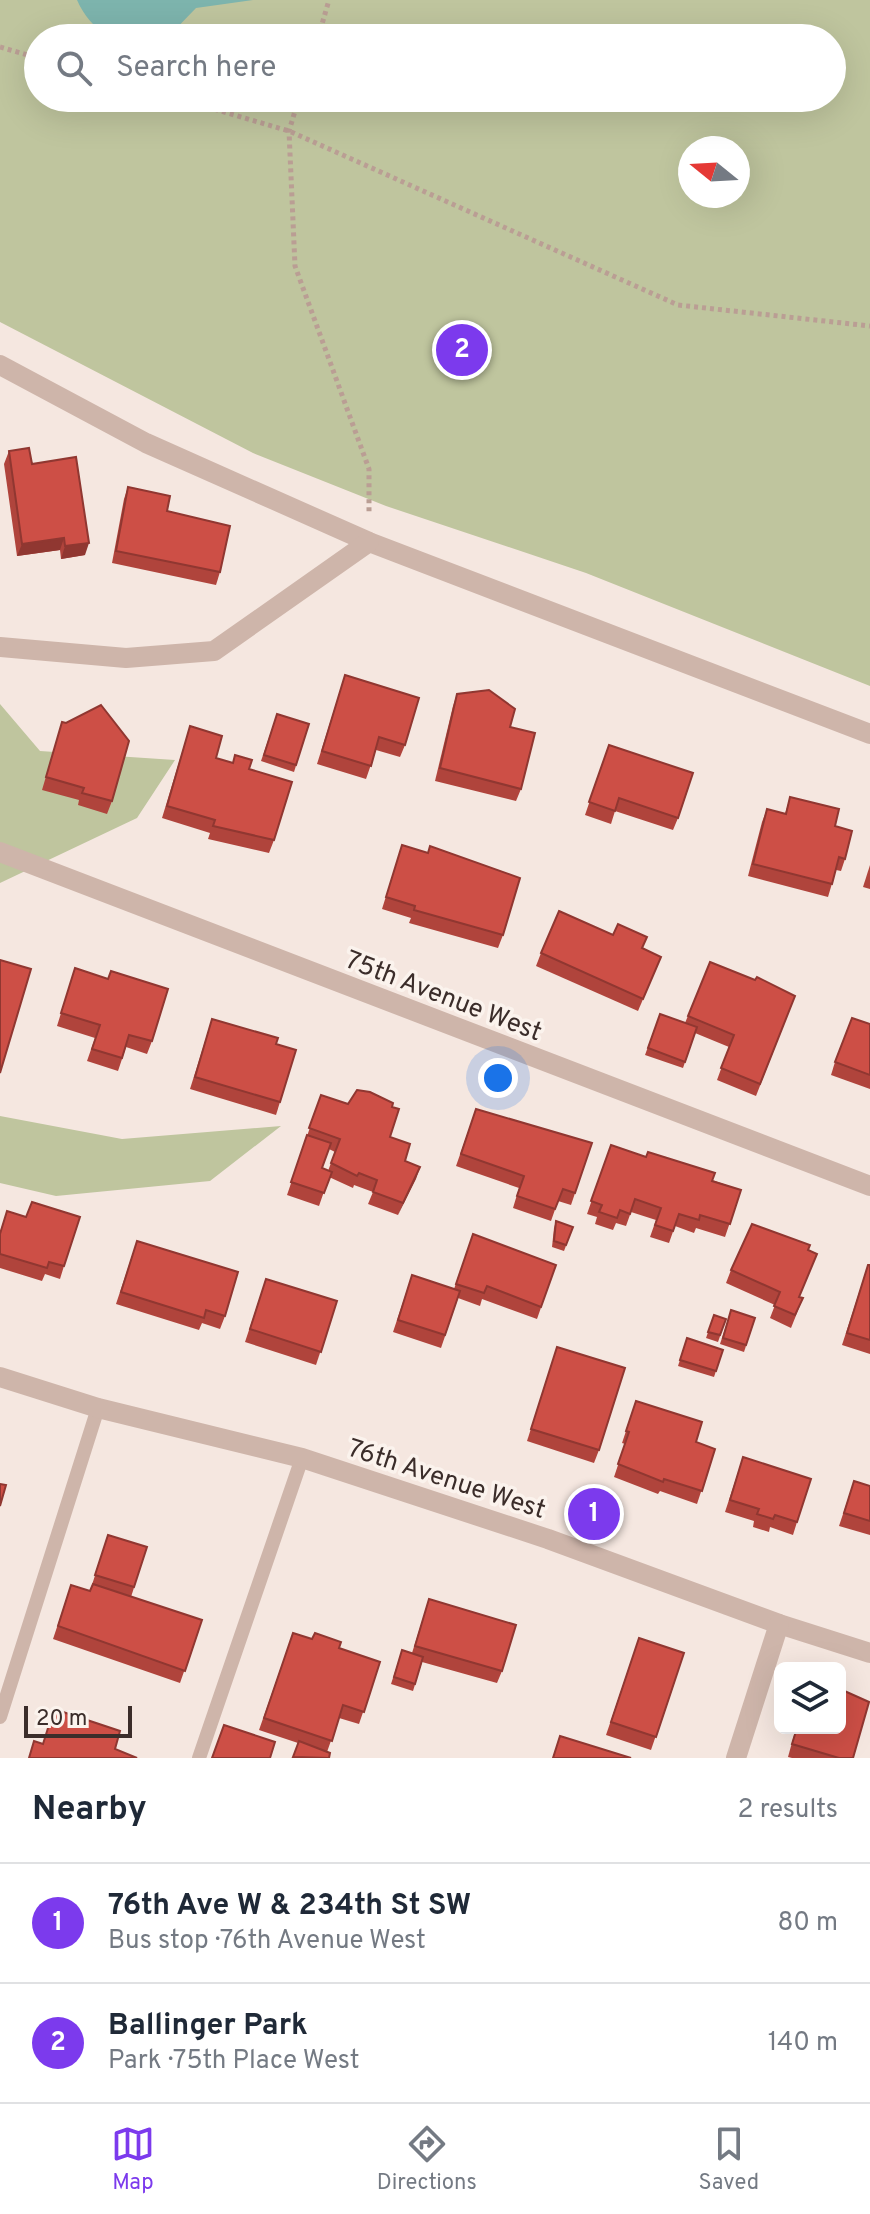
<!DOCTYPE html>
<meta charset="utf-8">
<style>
:root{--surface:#fff;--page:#f2f2f3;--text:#1f2937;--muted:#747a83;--line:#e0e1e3;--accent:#7c3aed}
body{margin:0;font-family:Overpass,sans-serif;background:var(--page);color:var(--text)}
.controls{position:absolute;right:24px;bottom:24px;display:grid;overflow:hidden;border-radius:12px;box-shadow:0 8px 32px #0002}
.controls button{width:72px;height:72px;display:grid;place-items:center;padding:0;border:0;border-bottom:2px solid var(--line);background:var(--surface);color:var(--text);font:40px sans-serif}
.compass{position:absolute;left:678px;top:136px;width:72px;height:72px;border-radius:50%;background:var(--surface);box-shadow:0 8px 32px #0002;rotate:288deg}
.scale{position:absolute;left:24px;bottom:20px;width:108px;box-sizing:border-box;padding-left:8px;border:4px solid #3b2d2a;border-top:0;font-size:22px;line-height:28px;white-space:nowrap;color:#3b2d2a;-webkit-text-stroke:6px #fbf3ed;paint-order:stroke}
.you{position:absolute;left:498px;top:1078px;width:28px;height:28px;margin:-20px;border:6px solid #fff;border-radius:50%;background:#1a73e8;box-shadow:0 0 0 12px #1a73e833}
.badge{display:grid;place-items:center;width:52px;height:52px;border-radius:50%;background:var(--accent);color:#fff;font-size:26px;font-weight:700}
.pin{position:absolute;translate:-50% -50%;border:4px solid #fff;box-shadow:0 2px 8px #0006}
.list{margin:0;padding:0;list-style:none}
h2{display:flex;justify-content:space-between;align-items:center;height:104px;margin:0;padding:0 32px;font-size:34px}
h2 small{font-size:26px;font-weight:400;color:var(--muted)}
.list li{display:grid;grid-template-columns:52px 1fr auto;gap:24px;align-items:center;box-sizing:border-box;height:120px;padding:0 32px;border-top:2px solid var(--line)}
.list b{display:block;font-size:30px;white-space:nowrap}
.list p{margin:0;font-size:26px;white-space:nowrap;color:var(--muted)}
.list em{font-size:26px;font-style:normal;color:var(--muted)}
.icon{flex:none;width:44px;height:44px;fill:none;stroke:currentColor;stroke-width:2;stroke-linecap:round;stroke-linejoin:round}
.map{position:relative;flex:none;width:870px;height:1758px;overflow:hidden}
.search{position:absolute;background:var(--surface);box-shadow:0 8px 32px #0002;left:24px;right:24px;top:24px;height:88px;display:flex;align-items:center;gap:20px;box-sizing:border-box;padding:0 28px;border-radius:44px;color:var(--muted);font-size:30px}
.sheet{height:344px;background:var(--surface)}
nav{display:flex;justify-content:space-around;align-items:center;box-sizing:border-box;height:112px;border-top:2px solid var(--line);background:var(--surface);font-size:22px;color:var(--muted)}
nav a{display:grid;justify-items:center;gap:4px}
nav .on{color:var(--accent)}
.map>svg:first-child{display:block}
.green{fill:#bfc59e;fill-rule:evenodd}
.water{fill:#7db4ad}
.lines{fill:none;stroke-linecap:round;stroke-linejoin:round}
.path{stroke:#ba9e94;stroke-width:5;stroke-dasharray:4 4;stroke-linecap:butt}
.service{stroke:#ceb5aa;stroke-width:14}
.minor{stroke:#ceb5aa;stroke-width:20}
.tertiary{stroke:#ceb5aa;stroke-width:20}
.wall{fill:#b0443c;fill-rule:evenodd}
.shaded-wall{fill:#903731}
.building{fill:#cd4f46;stroke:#903731;stroke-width:2}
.labels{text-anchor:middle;stroke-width:7;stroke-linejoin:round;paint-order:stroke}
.street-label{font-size:26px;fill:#3b2d2a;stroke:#fbf3ed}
</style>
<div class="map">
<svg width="870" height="1758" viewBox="0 0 870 1758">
<rect width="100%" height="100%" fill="#f5e7e0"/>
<g class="green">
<path d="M0,0h870v686l-284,-113 -200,-67 -133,-53 -253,-131zM38,38h794v60h-794zM690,148h48v48h-48z"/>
<polygon points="0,704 40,751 175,760 137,818 0,883"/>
<polygon points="0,1116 122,1139 281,1126 210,1181 56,1196 0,1183"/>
</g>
<path class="water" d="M77,0h176l-57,8 -29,30c-42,0 -70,6 -90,-38z"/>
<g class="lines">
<g class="path">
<polyline points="318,38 329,0"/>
<polyline points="0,47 38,58"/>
<polyline points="176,98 289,131 678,305 870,326"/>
<polyline points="299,98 289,131 295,266 369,469 369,513"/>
</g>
<g class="service">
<polyline points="0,1717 98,1408"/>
<polyline points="199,1758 302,1458"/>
</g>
<g class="minor">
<polyline points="0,365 146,443 369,542 870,734"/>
<polyline points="0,647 126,658 214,651 369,542"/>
<polyline points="0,852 870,1186"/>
</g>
<g class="tertiary">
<polyline points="0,1377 98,1408 302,1458 548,1539 779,1624 870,1653"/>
<polyline points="736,1758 779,1624"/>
</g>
</g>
<g class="wall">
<polygon points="9,451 32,464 85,555 61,559 60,550 17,556 4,464"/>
<polygon points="128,487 167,511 220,572 216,585 112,563 124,499"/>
<polygon points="345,675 405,745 400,757 376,750 366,779 317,764"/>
<polygon points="457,694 510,727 521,789 516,801 435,781 453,706"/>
<polygon points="277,714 309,724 294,772 261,761"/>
<polygon points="62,722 112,801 107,814 78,805 79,800 42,790"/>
<polygon points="190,726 216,758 249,769 274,840 269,853 208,839 210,833 162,818"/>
<polygon points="609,745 678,818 673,830 615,811 611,824 585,815"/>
<polygon points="790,797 835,826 845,859 841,871 836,870 828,897 748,876 762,822 767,809 785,814"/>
<polygon points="402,845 503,935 498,948 409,923 411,918 382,909"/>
<polygon points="870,865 870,889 863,887"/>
<polygon points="643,948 661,957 638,1011 536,966 541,953"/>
<polygon points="710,962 795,996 756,1096 717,1080 729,1047 695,1033 683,1068 645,1055 660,1014 685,1023"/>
<polygon points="75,968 152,1041 147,1054 126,1047 118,1071 87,1061 95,1038 57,1026"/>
<polygon points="212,1019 276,1044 280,1102 276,1115 190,1089"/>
<polygon points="870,1024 870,1089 831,1075 835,1062"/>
<path d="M321,1095l27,9 44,3 -2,30 15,24 15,6 -22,48 -30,-11 5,-12 -19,-7 -1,3 -24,-11 -10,29 -32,-11zM329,1149l6,3 -7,19 -6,-3z"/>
<polygon points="476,1109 592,1143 571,1205 558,1201 551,1221 513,1208 519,1188 456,1166"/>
<polygon points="611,1145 741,1190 725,1237 696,1228 694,1233 675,1226 669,1243 650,1237 656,1220 631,1212 626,1226 616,1223 613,1230 595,1224 597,1217 587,1214"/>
<polygon points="7,1211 64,1266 60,1279 45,1274 42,1281 0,1268 0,1232"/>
<polygon points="556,1221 573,1227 564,1251 552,1247 554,1228"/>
<polygon points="473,1234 556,1265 537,1319 482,1299 480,1306 458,1298 441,1348 393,1332 412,1275 454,1289"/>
<polygon points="137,1241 225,1316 220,1329 202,1323 199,1330 116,1304"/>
<polygon points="808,1250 817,1254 799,1297 803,1298 791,1328 770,1318 775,1305 726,1283 731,1270"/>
<polygon points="868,1265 870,1265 870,1354 842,1345"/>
<polygon points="266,1279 337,1301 316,1365 245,1342"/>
<polygon points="731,1310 755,1318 744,1352 720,1344"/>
<polygon points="714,1315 726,1319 718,1342 706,1338"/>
<polygon points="687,1338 723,1350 714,1377 678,1366"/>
<polygon points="553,1360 599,1450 594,1463 527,1441"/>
<polygon points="636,1401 696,1442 715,1449 697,1504 660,1491 658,1494 614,1477 625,1444 622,1443"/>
<polygon points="743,1457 797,1522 793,1535 770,1527 769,1532 753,1527 754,1521 725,1512"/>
<polygon points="854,1481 870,1486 870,1535 839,1526"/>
<polygon points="108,1535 147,1547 131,1597 202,1620 180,1683 53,1639 71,1585 90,1591"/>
<polygon points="429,1599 502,1671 497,1683 422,1662 413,1691 391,1684 402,1650 412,1653"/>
<polygon points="293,1633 380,1662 359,1724 339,1718 327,1752 329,1758 293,1758 298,1743 259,1730"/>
<polygon points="639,1638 684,1653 651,1750 606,1735"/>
<polygon points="796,1728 840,1728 853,1758 792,1758 788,1757"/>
</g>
<g class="shaded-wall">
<polygon points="64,538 60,550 17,556 22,544"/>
<polygon points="89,543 85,555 61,559 65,546"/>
<polygon points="420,1167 416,1179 398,1215 403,1203"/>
</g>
<g class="building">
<polygon points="29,448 32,464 76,457 89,543 65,546 64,538 22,544 9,451"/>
<polygon points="128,487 170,496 167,511 230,526 220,572 116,551"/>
<polygon points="345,675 419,698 405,745 379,737 371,766 322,751"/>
<polygon points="489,690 515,709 510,727 535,733 521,789 440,768 457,694"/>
<polygon points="101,705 129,741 112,801 82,793 84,788 46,777 62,722 66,723"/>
<polygon points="277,714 309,724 296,765 264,755"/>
<polygon points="190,726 222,736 216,758 233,763 235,755 252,760 249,769 292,782 274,840 213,826 215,820 167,806"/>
<polygon points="609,745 693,773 678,818 619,798 615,811 589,802"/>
<polygon points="790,797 839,809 835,826 852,831 845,859 839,857 832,884 753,864 767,809 786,814"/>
<polygon points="402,845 428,853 430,846 520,878 503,935 414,910 415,906 386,897"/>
<polygon points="559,911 613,935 618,924 647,937 642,948 661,957 643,999 541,953"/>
<polygon points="0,960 31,969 0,1073"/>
<polygon points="710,962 755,980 757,977 795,996 760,1084 721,1068 734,1035 688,1016"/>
<polygon points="75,968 108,979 111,971 168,989 152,1041 129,1035 122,1058 92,1049 100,1025 61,1013"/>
<polygon points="660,1014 697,1027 685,1062 648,1048"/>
<polygon points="852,1018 870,1024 870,1075 835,1062"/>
<polygon points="212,1019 278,1038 276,1044 296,1050 280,1102 195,1077"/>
<polygon points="357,1090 370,1092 393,1103 392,1107 399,1109 390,1137 410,1144 405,1161 420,1167 403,1203 373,1192 377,1180 359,1173 357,1176 331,1163 340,1139 309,1128 321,1095 348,1104"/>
<polygon points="476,1109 592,1143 575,1193 563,1189 555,1209 517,1196 524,1176 461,1154"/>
<polygon points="307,1135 331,1143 322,1168 332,1172 324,1193 291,1182"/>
<polygon points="611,1145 646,1157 648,1152 715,1173 712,1181 741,1190 730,1224 700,1215 699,1220 679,1214 673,1231 655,1225 661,1208 635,1199 630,1214 620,1210 617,1218 599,1212 602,1205 591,1201"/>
<polygon points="32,1202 80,1217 64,1266 49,1262 47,1268 0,1254 0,1234 7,1211 26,1217"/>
<polygon points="556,1221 573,1227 566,1245 554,1241"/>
<polygon points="752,1224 810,1245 808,1250 817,1254 799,1297 803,1298 795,1315 774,1306 780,1292 731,1270"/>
<polygon points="473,1234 556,1265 541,1307 487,1286 484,1293 456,1284"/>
<polygon points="137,1241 238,1272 225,1316 206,1310 204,1318 121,1292"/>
<polygon points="868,1265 870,1265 870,1340 847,1333"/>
<polygon points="412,1275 460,1291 445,1335 398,1320"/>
<polygon points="266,1279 337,1301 321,1352 250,1329"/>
<polygon points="731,1310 755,1318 746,1345 723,1338"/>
<polygon points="714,1315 726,1319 720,1335 708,1332"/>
<polygon points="687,1338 723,1350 716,1371 680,1360"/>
<polygon points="557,1347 625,1368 599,1450 531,1429"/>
<polygon points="636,1401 702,1422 696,1442 715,1449 702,1491 664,1479 663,1482 618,1464 629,1432 626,1431"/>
<polygon points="743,1457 811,1479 797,1522 775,1515 773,1519 757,1514 759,1509 730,1500"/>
<polygon points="854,1481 870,1486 870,1521 844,1513"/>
<polygon points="0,1484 6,1485 0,1506"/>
<polygon points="108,1535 147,1547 134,1587 95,1575"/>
<polygon points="93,1584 202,1620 185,1671 58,1626 71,1585 90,1591"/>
<polygon points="429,1599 516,1625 502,1671 415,1646"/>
<polygon points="293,1633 312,1639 315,1633 341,1642 339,1648 380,1662 364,1712 343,1705 332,1741 264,1718"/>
<polygon points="639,1638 684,1653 656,1737 611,1722"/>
<polygon points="402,1650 423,1657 415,1684 394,1677"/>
<polygon points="840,1689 869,1702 853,1758 839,1758 792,1744 797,1728 840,1728"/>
<polygon points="54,1709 120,1731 115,1749 137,1758 29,1758 34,1741 43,1744"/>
<polygon points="224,1725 275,1742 270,1758 212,1758"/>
<polygon points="560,1736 631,1758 553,1758"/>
<polygon points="299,1741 330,1753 329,1758 293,1757"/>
</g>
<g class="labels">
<g class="street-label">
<text transform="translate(444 995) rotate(21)" y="9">75th Avenue West</text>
<text transform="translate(447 1478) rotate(18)" y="9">76th Avenue West</text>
</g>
</g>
</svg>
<div class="controls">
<button><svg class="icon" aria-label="layers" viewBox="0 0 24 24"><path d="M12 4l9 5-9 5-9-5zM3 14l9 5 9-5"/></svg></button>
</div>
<svg class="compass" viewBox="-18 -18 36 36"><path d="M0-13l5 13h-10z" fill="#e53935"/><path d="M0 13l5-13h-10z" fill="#747a83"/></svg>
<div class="scale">20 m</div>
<div class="you"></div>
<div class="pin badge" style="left:594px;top:1514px">1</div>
<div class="pin badge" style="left:462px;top:350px">2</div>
<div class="search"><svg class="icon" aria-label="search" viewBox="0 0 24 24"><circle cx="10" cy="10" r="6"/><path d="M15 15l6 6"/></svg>Search here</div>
</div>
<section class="sheet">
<h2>Nearby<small>2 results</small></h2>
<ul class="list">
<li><span class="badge">1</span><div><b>76th Ave W &amp; 234th St SW</b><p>Bus stop · 76th Avenue West</p></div><em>80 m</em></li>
<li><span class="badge">2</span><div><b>Ballinger Park</b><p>Park · 75th Place West</p></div><em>140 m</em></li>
</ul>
</section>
<nav>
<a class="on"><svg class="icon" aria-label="map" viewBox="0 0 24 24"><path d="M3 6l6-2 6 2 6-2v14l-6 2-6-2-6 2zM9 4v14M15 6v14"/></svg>Map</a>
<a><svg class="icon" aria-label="directions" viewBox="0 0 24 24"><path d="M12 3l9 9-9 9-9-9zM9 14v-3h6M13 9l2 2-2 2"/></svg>Directions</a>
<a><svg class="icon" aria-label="saved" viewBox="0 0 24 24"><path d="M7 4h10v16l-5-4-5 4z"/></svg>Saved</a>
</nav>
